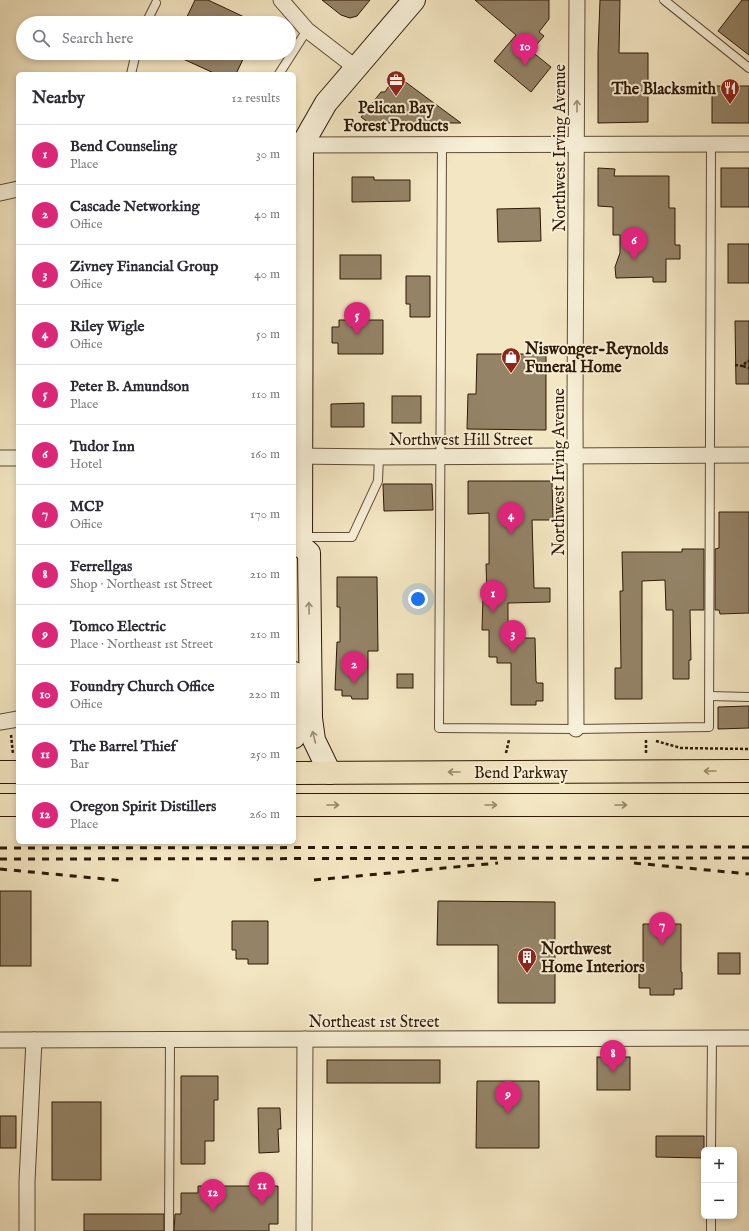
<!DOCTYPE html>
<meta charset="utf-8">
<style>
:root{--surface:#fff;--page:#f7f7f7;--text:#2b2b33;--muted:#7c7c81;--line:#e1e1e2;--accent:#db2777}
body{margin:0;font-family:"IM FELL English",serif;background:var(--page);color:var(--text)}
.controls{position:absolute;right:12px;bottom:12px;display:grid;overflow:hidden;border-radius:6px;box-shadow:0 2px 6px #0003}
.controls button{width:36px;height:36px;display:grid;place-items:center;padding:0;border:0;border-bottom:1px solid var(--line);background:var(--surface);color:var(--text);font:20px sans-serif}
.you{position:absolute;left:418px;top:599px;width:14px;height:14px;margin:-10px;border:3px solid #fff;border-radius:50%;background:#1a73e8;box-shadow:0 0 0 6px #1a73e833}
.badge{display:grid;place-items:center;width:26px;height:26px;border-radius:50%;background:var(--accent);color:#fff;font-size:13px;font-weight:700}
.pin{position:absolute;translate:-50% -33px;filter:drop-shadow(0 1px 2px #0008)}
.pin::after{content:'';position:absolute;top:21px;width:14px;height:12px;background:inherit;clip-path:polygon(0 0,100% 0,50% 100%)}
.list{margin:0;padding:0;list-style:none}
h2{display:flex;justify-content:space-between;align-items:center;height:52px;margin:0;padding:0 16px;font-size:17px}
h2 small{font-size:13px;font-weight:400;color:var(--muted)}
.list li{display:grid;grid-template-columns:26px 1fr auto;gap:12px;align-items:center;box-sizing:border-box;height:60px;padding:0 16px;border-top:1px solid var(--line)}
.list b{display:block;font-size:15px;white-space:nowrap}
.list p{margin:0;font-size:13px;white-space:nowrap;color:var(--muted)}
.list em{font-size:13px;font-style:normal;color:var(--muted)}
.icon{flex:none;width:22px;height:22px;fill:none;stroke:currentColor;stroke-width:2;stroke-linecap:round;stroke-linejoin:round}
.map{position:relative;flex:none;width:749px;height:1231px;overflow:hidden}
.search{position:absolute;background:var(--surface);box-shadow:0 2px 6px #0003;left:16px;top:16px;width:280px;height:44px;display:flex;align-items:center;gap:10px;box-sizing:border-box;padding:0 14px;border-radius:22px;color:var(--muted);font-size:15px}
.panel{position:absolute;background:var(--surface);box-shadow:0 2px 6px #0003;left:16px;top:72px;width:280px;height:772px;border-radius:6px}
.map>svg:first-child{display:block}
.building{fill:#948367;stroke:#2e1804}
.lines{fill:none;stroke-linecap:round;stroke-linejoin:round}
.lane-casing{stroke:#5f4c34;stroke-width:10}
.street-casing{stroke:#5f4c34;stroke-width:17}
.secondary-casing{stroke:#2e1804;stroke-width:24}
.highway-casing{stroke:#2e1804;stroke-width:24}
.path{stroke:#2e1804;stroke-width:2.5;stroke-dasharray:3 2;stroke-linecap:butt}
.lane{stroke:#f7efd7;stroke-width:8}
.street{stroke:#f7efd7;stroke-width:15}
.secondary{stroke:#f7efd7;stroke-width:22}
.highway{stroke:#f3e6c2;stroke-width:22}
.rail{stroke:#2e1804;stroke-width:3;stroke-dasharray:7 7;stroke-linecap:butt}
.oneway{stroke:#9d8e78}
.oneway2{stroke:#9a896c}
.labels{text-anchor:middle;stroke-width:4;stroke-linejoin:round;paint-order:stroke}
.poi-label{font-size:16px;font-weight:bold;fill:#2e1804;stroke:#f7efd7;text-anchor:start}
.street-label{font-size:16px;fill:#2e1804;stroke:#f7efd7}
</style>
<div class="map">
<svg width="749" height="1231" viewBox="0 0 749 1231">
<rect width="100%" height="100%" fill="#f3e6c2"/>
<filter id="stains"><feTurbulence type="fractalNoise" baseFrequency=".005" numOctaves="4"/><feColorMatrix values="0 0 0 0 .2 0 0 0 0 .09 0 0 0 0 .02 0 0 0 .5 -.17"/></filter>
<radialGradient id="worn" r=".72"><stop offset=".6" stop-color="#630" stop-opacity="0"/><stop offset="1" stop-color="#630" stop-opacity=".3"/></radialGradient>
<g class="building">
<polygon points="195,0 208,0 257,23 184,23"/>
<polygon points="322,0 370,0 357,16 350,18 341,15"/>
<polygon points="475,0 549,0 549,19 539,32 544,36 531,51 551,67 531,92 494,61 516,35"/>
<polygon points="600,0 620,0 619,53 648,53 648,122 598,123 598,53"/>
<polygon points="742,0 749,0 749,55 718,31"/>
<polygon points="170,53 246,53 236,74 216,74"/>
<polygon points="396,75 461,123 369,123 361,117 381,92 385,92"/>
<rect x="712" y="86" width="37" height="37"/>
<polygon points="598,168 615,169 614,176 669,176 669,208 675,208 675,245 680,245 680,259 666,259 666,282 653,282 653,277 616,278 615,267 620,253 620,235 613,235 613,207 598,206"/>
<rect x="721" y="168" width="28" height="39"/>
<polygon points="352,177 374,177 374,180 410,180 410,201 352,202"/>
<polygon points="540,208 541,241 498,242 497,209"/>
<rect x="728" y="244" width="21" height="39"/>
<rect x="340" y="255" width="41" height="24"/>
<polygon points="406,276 430,276 430,317 410,317 410,304 406,304"/>
<polygon points="339,320 383,320 383,354 338,354 338,343 332,343 332,327 339,327"/>
<polygon points="735,321 749,321 749,384 736,384"/>
<polygon points="477,354 546,354 546,430 467,429 468,394 476,394"/>
<rect x="392" y="396" width="29" height="27"/>
<polygon points="364,403 364,427 331,427 331,404"/>
<polygon points="468,481 552,481 553,520 532,520 534,588 550,588 550,602 508,603 508,638 535,638 536,681 537,683 543,683 543,701 536,701 536,705 511,705 511,663 497,663 497,657 489,657 489,630 482,630 483,596 487,596 486,564 489,564 489,513 468,514"/>
<polygon points="383,484 432,484 433,510 384,511"/>
<polygon points="719,512 749,512 749,613 720,614 719,610 715,610 715,549 719,548"/>
<polygon points="682,549 704,549 704,610 690,610 691,660 689,660 689,679 673,679 673,610 666,610 665,580 642,581 642,699 615,699 615,668 621,668 620,591 623,591 622,552 682,552"/>
<polygon points="337,577 377,577 378,651 368,651 368,699 352,699 351,696 342,696 342,690 335,690 337,642 340,642 340,607 337,607"/>
<rect x="397" y="674" width="16" height="14"/>
<polygon points="749,706 749,728 718,729 718,707"/>
<rect x="0" y="891" width="31" height="75"/>
<polygon points="438,901 555,902 555,1003 498,1003 498,945 437,945"/>
<polygon points="232,921 268,921 268,964 248,964 248,959 236,959 236,950 232,950"/>
<polygon points="643,924 681,924 681,972 682,972 682,989 674,989 674,995 650,995 650,988 639,988 639,966 643,966"/>
<rect x="718" y="953" width="22" height="21"/>
<rect x="597" y="1057" width="33" height="33"/>
<rect x="327" y="1060" width="113" height="23"/>
<polygon points="181,1076 218,1076 218,1100 214,1100 214,1141 205,1141 205,1164 181,1164"/>
<polygon points="477,1081 539,1081 539,1148 476,1148"/>
<rect x="52" y="1102" width="49" height="78"/>
<polygon points="258,1108 280,1108 281,1129 278,1129 279,1152 259,1153"/>
<rect x="0" y="1116" width="16" height="32"/>
<polygon points="656,1136 704,1136 704,1158 656,1157"/>
<polygon points="198,1186 278,1186 278,1224 269,1224 269,1231 174,1231 175,1214 181,1214 181,1193 198,1193"/>
<rect x="84" y="1214" width="80" height="17"/>
</g>
<g class="lines">
<defs>
<g id="lane">
<polyline points="664,0 749,68"/>
<polyline points="146,23 156,3"/>
<polyline points="131,74 136,53"/>
<polyline points="279,74 307,30"/>
<polyline points="442,145 439,728 576,729 709,727 711,144"/>
<polyline points="302,537 352,537 378,481 379,457"/>
<polyline points="710,696 749,697"/>
<polyline points="711,1150 712,1038"/>
<polyline points="169,1231 170,1039"/>
<polyline points="711,1231 711,1216"/>
</g>
<g id="street">
<polyline points="281,0 307,30 355,67"/>
<polyline points="295,145 749,144"/>
<polyline points="0,193 18,189"/>
<polyline points="294,456 379,457 749,455"/>
<polyline points="0,458 18,458"/>
<polyline points="0,722 18,719"/>
<polyline points="576,729 575,406 577,0"/>
<polyline points="0,1040 749,1038"/>
<polyline points="27,1231 27,1181 34,1040"/>
<polyline points="304,1231 305,1039"/>
</g>
<g id="secondary">
<polyline points="294,673 294,737"/>
<polyline points="330,773 314,740 311,718 309,553 301,546 302,145 326,103 414,0"/>
</g>
<g id="highway">
<polyline points="0,772 18,772"/>
<polyline points="294,773 749,771"/>
<polyline points="0,805 18,805"/>
<polyline points="294,805 749,805"/>
</g>
</defs>
<use href="#lane" class="lane-casing"/>
<use href="#street" class="street-casing"/>
<use href="#secondary" class="secondary-casing"/>
<use href="#highway" class="highway-casing"/>
<g class="path">
<polyline points="735,365 743,366 747,361 749,361"/>
<polyline points="743,366 749,368"/>
<polyline points="11,735 13,754"/>
<polyline points="646,740 646,754"/>
<polyline points="656,741 681,748 749,749"/>
<polyline points="506,753 509,740"/>
</g>
<use href="#lane" class="lane"/>
<use href="#street" class="street"/>
<use href="#secondary" class="secondary"/>
<use href="#highway" class="highway"/>
<g class="rail">
<polyline points="0,848 749,847"/>
<polyline points="0,859 749,858"/>
<polyline points="634,863 749,874"/>
<polyline points="0,869 125,881"/>
<polyline points="314,880 498,863"/>
</g>
</g>
<defs><path id="oneway-shaft" d="M-6 0H5M1.5-3L5.5 0L1.5 3" fill="none" stroke-width="1.6" stroke-linecap="round" stroke-linejoin="round"/></defs>
<g class="oneway">
<use href="#oneway-shaft" transform="translate(577 106) rotate(-90)"/>
<use href="#oneway-shaft" transform="translate(309 608) rotate(-91)"/>
<use href="#oneway-shaft" transform="translate(314 737) rotate(-104)"/>
</g>
<g class="oneway2">
<use href="#oneway-shaft" transform="translate(710 771) rotate(180)"/>
<use href="#oneway-shaft" transform="translate(454 772) rotate(180)"/>
<use href="#oneway-shaft" transform="translate(333 805)"/>
<use href="#oneway-shaft" transform="translate(491 805)"/>
<use href="#oneway-shaft" transform="translate(621 805)"/>
</g>
<defs>
<symbol id="office-pin" viewBox="-11 -11 22 30"><path d="M0 17L-7.5 6A9.5 9.5 0 1 1 7.5 6Z" fill="#8f2418" stroke="#f7efd7"/><path d="M-6-3h4V-5.5h4V-3h4V5H-6ZM-1-4.5V-3h2v-1.5ZM-6 0V1H6V0Z" fill="#fff"/></symbol>
<symbol id="restaurant-pin" viewBox="-11 -11 22 30"><path d="M0 17L-7.5 6A9.5 9.5 0 1 1 7.5 6Z" fill="#8f2418" stroke="#f7efd7"/><path d="M-5-6h1v4h1v-4h1v4h1v-4h1v5L-1.5 .5V6h-2V.5L-5-1ZM5-6V6H3V1.5H1.5Q1.5-4 5-6Z" fill="#fff"/></symbol>
<symbol id="shop-pin" viewBox="-11 -11 22 30"><path d="M0 17L-7.5 6A9.5 9.5 0 1 1 7.5 6Z" fill="#8f2418" stroke="#f7efd7"/><path d="M-5-2.5h2.3a2.7 3.5 0 0 1 5.4 0H5L5.5 6h-11ZM-1.5-2.5h3a1.5 2.3 0 0 0-3 0Z" fill="#fff"/></symbol>
<symbol id="building-pin" viewBox="-11 -11 22 30"><path d="M0 17L-7.5 6A9.5 9.5 0 1 1 7.5 6Z" fill="#8f2418" stroke="#f7efd7"/><path d="M-4-6H4V6H1V3H-1V6H-4ZM-2.5-4.3h1.7v1.8h-1.7ZM.8-4.3h1.7v1.8H.8ZM-2.5-1h1.7V.8h-1.7ZM.8-1h1.7V.8H.8Z" fill="#fff"/></symbol>
</defs>
<g fill-rule="evenodd">
<use href="#office-pin" x="385" y="69" width="22" height="30"/>
<use href="#restaurant-pin" x="719" y="77" width="22" height="30"/>
<use href="#shop-pin" x="500" y="346" width="22" height="30"/>
<use href="#building-pin" x="516" y="946" width="22" height="30"/>
</g>
<g class="labels">
<g class="poi-label">
<text x="716" y="94" text-anchor="end">The Blacksmith</text>
<text x="396" y="113" text-anchor="middle">Pelican Bay<tspan x="396" dy="18">Forest Products</tspan></text>
<text x="525" y="354">Niswonger-Reynolds<tspan x="525" dy="18">Funeral Home</tspan></text>
<text x="541" y="954">Northwest<tspan x="541" dy="18">Home Interiors</tspan></text>
</g>
<g class="street-label">
<text transform="translate(559 148) rotate(-90)" y="6">Northwest Irving Avenue</text>
<text x="461" y="445">Northwest Hill Street</text>
<text transform="translate(558 472) rotate(-90)" y="6">Northwest Irving Avenue</text>
<text x="521" y="778">Bend Parkway</text>
<text x="374" y="1027">Northeast 1st Street</text>
</g>
</g>
<rect width="100%" height="100%" filter="url(#stains)"/>
<rect width="100%" height="100%" fill="url(#worn)"/>
</svg>
<div class="controls">
<button>+</button>
<button>−</button>
</div>
<div class="you"></div>
<div class="pin badge" style="left:493px;top:613px">1</div>
<div class="pin badge" style="left:354px;top:684px">2</div>
<div class="pin badge" style="left:513px;top:653px">3</div>
<div class="pin badge" style="left:511px;top:535px">4</div>
<div class="pin badge" style="left:357px;top:335px">5</div>
<div class="pin badge" style="left:634px;top:260px">6</div>
<div class="pin badge" style="left:662px;top:945px">7</div>
<div class="pin badge" style="left:613px;top:1073px">8</div>
<div class="pin badge" style="left:508px;top:1114px">9</div>
<div class="pin badge" style="left:525px;top:66px">10</div>
<div class="pin badge" style="left:262px;top:1205px">11</div>
<div class="pin badge" style="left:213px;top:1212px">12</div>
<div class="search"><svg class="icon" aria-label="search" viewBox="0 0 24 24"><circle cx="10" cy="10" r="6"/><path d="M15 15l6 6"/></svg>Search here</div>
<section class="panel">
<h2>Nearby<small>12 results</small></h2>
<ul class="list">
<li><span class="badge">1</span><div><b>Bend Counseling</b><p>Place</p></div><em>30 m</em></li>
<li><span class="badge">2</span><div><b>Cascade Networking</b><p>Office</p></div><em>40 m</em></li>
<li><span class="badge">3</span><div><b>Zivney Financial Group</b><p>Office</p></div><em>40 m</em></li>
<li><span class="badge">4</span><div><b>Riley Wigle</b><p>Office</p></div><em>50 m</em></li>
<li><span class="badge">5</span><div><b>Peter B. Amundson</b><p>Place</p></div><em>110 m</em></li>
<li><span class="badge">6</span><div><b>Tudor Inn</b><p>Hotel</p></div><em>160 m</em></li>
<li><span class="badge">7</span><div><b>MCP</b><p>Office</p></div><em>170 m</em></li>
<li><span class="badge">8</span><div><b>Ferrellgas</b><p>Shop · Northeast 1st Street</p></div><em>210 m</em></li>
<li><span class="badge">9</span><div><b>Tomco Electric</b><p>Place · Northeast 1st Street</p></div><em>210 m</em></li>
<li><span class="badge">10</span><div><b>Foundry Church Office</b><p>Office</p></div><em>220 m</em></li>
<li><span class="badge">11</span><div><b>The Barrel Thief</b><p>Bar</p></div><em>250 m</em></li>
<li><span class="badge">12</span><div><b>Oregon Spirit Distillers</b><p>Place</p></div><em>260 m</em></li>
</ul>
</section>
</div>
